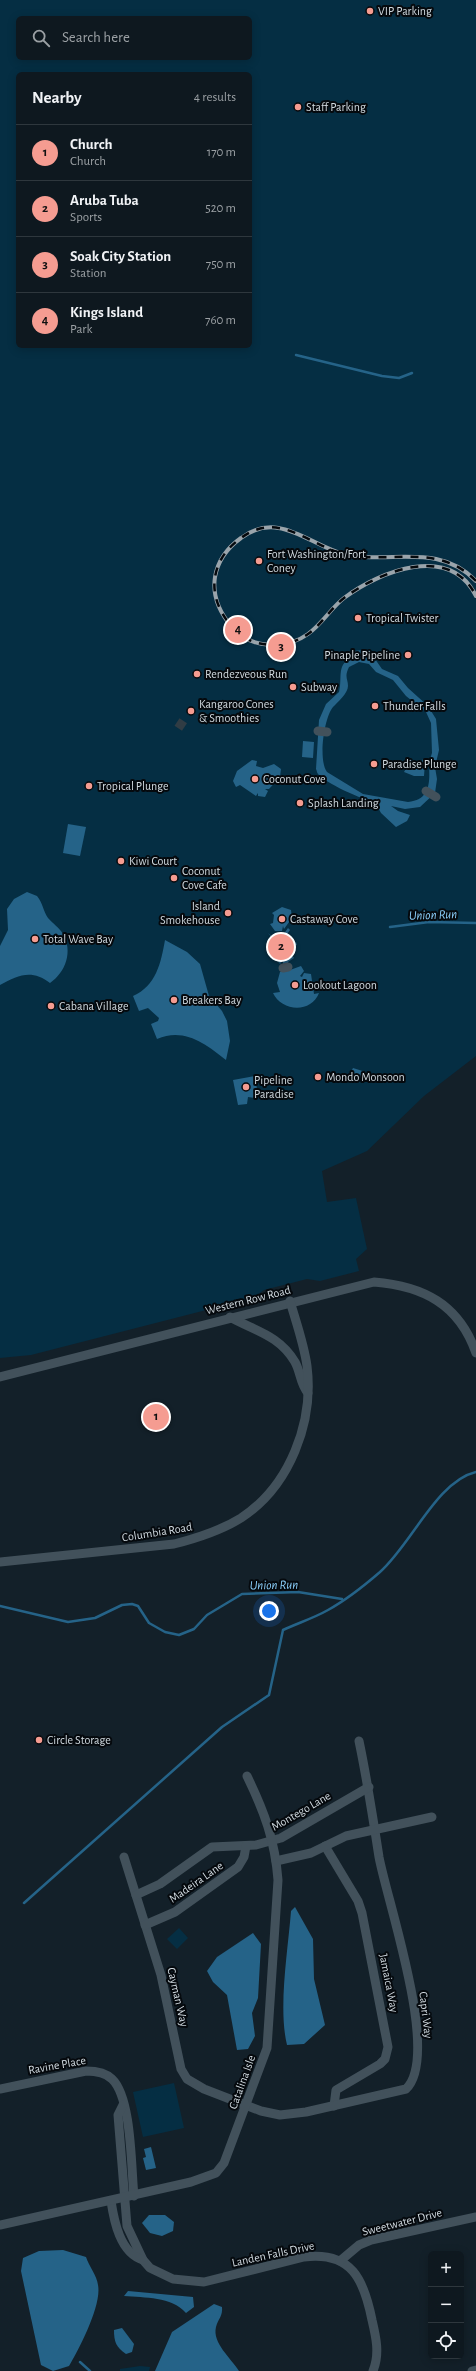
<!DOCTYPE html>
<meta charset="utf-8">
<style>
:root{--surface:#0e181f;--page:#172128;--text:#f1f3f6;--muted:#9ba0a4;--line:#2e373d;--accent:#f59c91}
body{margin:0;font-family:"Alegreya Sans",sans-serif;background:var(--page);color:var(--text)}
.controls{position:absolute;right:12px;bottom:12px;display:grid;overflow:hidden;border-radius:6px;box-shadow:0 2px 10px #0003}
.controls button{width:36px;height:36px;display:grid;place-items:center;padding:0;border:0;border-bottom:1px solid var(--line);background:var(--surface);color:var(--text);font:20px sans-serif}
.you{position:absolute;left:269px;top:1611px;width:14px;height:14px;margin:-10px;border:3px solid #fff;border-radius:50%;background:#1a73e8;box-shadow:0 0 0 6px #1a73e833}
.badge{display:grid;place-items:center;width:26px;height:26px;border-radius:50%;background:var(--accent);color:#111;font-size:13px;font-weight:700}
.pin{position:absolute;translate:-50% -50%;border:2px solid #fff;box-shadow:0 1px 4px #0006}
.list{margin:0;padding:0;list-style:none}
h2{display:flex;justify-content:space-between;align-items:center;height:52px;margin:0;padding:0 16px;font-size:17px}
h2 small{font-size:13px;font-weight:400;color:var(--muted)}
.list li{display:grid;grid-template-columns:26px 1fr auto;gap:12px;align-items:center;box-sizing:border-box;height:56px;padding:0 16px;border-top:1px solid var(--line)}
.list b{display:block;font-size:15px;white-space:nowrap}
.list p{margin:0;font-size:13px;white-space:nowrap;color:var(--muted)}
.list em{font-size:13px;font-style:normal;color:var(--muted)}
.icon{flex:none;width:22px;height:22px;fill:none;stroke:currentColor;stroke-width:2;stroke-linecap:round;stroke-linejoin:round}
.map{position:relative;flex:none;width:476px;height:2371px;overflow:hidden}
.search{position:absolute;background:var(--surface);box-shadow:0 2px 10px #0003;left:16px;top:16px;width:236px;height:44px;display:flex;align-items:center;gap:10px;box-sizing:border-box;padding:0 14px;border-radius:6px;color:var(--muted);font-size:15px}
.panel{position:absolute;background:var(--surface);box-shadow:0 2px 10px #0003;left:16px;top:72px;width:236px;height:276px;border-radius:6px}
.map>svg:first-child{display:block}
.green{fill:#052e43;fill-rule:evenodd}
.water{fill:#256388;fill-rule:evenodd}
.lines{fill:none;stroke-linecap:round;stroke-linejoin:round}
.stream{stroke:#256388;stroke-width:2.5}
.minor-tunnel{stroke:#303c44;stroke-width:9;stroke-dasharray:9 4.5;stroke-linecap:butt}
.minor{stroke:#42515b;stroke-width:9}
.rail-casing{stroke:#9aa4ab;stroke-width:4}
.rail{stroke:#05090d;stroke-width:2.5;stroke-dasharray:8;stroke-linecap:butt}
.poi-dot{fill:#f59c91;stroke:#05090d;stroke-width:1.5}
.labels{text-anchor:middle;stroke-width:4;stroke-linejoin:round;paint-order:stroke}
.poi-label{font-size:12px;fill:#d1dae0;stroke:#05090d;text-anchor:start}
.street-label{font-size:12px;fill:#d1dae0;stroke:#05090d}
.water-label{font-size:13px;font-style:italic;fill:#8acefa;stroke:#05090d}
</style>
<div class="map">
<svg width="476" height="2371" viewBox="0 0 476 2371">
<rect width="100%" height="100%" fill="#132029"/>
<g class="green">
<path d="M0,0h476v1056l-52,40 -57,55 -45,20 5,31 29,-4 11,51 -11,10 3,12 -39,10 -13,-2 -43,11 -11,8 -222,57 -31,3zM18,18h232v40h-232zM18,74h232v272h-232z"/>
<polygon points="179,1928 188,1938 177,1949 167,1939"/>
<polygon points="174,2083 184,2128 143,2137 133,2092"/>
<polygon points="140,2366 150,2367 149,2371 120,2371 120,2369"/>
</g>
<g class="water">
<path d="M363,650l1,5 11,4 7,10 16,7 10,12 20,18 8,13 3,31 -4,17 2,12 -2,14 -15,14 -15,2 -14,-3 7,5 12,4 -3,6 -11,6 -15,-14 -6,-11c-10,-1 -52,-20 -57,-28 -1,-1 -1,-3 -2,-5l3,-49 7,-16 13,-12c4,-15 -4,-29 16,-36l-1,-5zM359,662l10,2 7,8 17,8 13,16 20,16 5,11 1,30 -3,9 -6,-3 -2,4 -10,-3 -7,12 10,4h10l1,-13 4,2c1,18 1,35 -21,37l-45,-8 -36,-22c-9,-12 -3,-54 6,-65 5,-5 15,-14 15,-21 0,-7 -4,-9 1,-19z"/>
<polygon points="303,741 314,742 313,758 302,757"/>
<polygon points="252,760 257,761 256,766 263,768 274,764 281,769 280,777 269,789 265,789 268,791 265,797 258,796 258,793 256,796 240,785 236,787 233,781 237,771"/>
<polygon points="68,824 86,827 80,856 63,853"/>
<path d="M27,892l10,4c6,7 6,15 11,22 5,6 11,9 15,16 10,17 3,38 -13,49 -18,-14 -32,-8 -50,2v-39l8,-16 -1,-21 7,-10z"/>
<polygon points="282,907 291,910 292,918 284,929 283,926 282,931 275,931 270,924 273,923 274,915 272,913"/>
<path d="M288,928l2,2 -5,7h2l4,6 5,-1 1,3 -5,2v2l4,1 -2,4h-3l3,4 -6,4 2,8 11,-4 3,5 -4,5 2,1 2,-4 7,1 3,20 5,-1c-8,21 -38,18 -46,0l7,-1 -3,-9 3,-11 3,-1v-11l-3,4 -9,-10 -1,-14 5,1 -7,-8 6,5 3,-2 4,2z"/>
<path d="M165,940l22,12 13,12 9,32 13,15 5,10 3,20 -4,19c-20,-16 -42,-33 -69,-21l-6,-15 7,-3 1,-3 -11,-10 -9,3 -6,-15c23,-10 28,-33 32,-56z"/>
<polygon points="353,1068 369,1073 366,1080 350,1074"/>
<polygon points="255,1076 258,1096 255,1098 248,1097 247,1104 238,1105 233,1080"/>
<path d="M295,1907l18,32 1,40 11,46 -21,19 -17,1c-9,-37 1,-95 4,-134z"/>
<polygon points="253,1933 261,1944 258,1998 252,2013 255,2036 248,2049 237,2050 227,1995 213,1982 207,1971 217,1957"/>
<polygon points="151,2147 156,2168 146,2170 143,2158 146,2157 144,2149"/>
<polygon points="149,2215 165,2215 174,2222 173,2231 162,2236 150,2233 142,2223"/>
<path d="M63,2250l23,7c3,9 11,19 12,28 4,20 -19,64 -29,81l-16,5 -12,-6 -20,-94 2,-13 16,-7z"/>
<path d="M128,2291l65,6 1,10 -8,6c-15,-17 -41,-15 -62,-17z"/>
<path d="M214,2304l8,3c1,9 -4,12 -6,20 -4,16 15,31 23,44h-84l17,-39z"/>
<path d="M122,2328l12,16 -2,8 -6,2c-10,-7 -12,-12 -12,-24z"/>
</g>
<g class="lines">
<g class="stream">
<polyline points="296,355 382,376 399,378 412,373"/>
<polyline points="390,927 429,922 476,923"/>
<polyline points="0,1606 68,1622 95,1618 122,1605 132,1604 138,1606 149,1623 165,1632 179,1635 194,1629 207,1615 242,1594 298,1592 342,1599"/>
<path d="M24,1903l198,-176 47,-32 14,-65c15,-7 31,-12 45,-20 18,-10 37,-25 52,-38 31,-27 57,-91 96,-100"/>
<polyline points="80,2362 90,2371"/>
</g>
<polyline class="minor-tunnel" points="177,722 186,728"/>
<g class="minor">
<polyline points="318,731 327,732"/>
<polyline points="426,791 436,797"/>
<polyline points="283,968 288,967"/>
<path d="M230,1317c25,14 49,18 65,45 6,11 5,22 13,31"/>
<path d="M0,1377l374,-95c49,4 85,22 102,71"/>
<path d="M0,1562l174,-18c24,-6 46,-13 67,-26 49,-32 73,-96 66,-152 -3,-22 -11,-44 -17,-65"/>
<polyline points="325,1846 358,1901 362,1913 388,2047 385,2059 380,2064 336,2090 334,2106"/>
<path d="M124,1857l37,118 20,94 6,10 17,10 57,22 19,4 26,-3 100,-23c35,-33 -19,-188 -27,-232 -6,-39 -12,-78 -20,-116"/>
<polyline points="276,1861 311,1853 346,1836 432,1817"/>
<polyline points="136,1895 160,1884 212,1847 256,1845 281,1838 369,1787"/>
<polyline points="145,1925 175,1912 238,1867 244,1857 246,1846"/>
<path d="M0,2089l86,-18c9,0 19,1 26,8 20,19 19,89 22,117"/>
<path d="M123,2105l-5,10 9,111 16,34 7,8 23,11 31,3 100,-25c48,-6 60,23 68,63 4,17 8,34 1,51"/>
<path d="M111,2201c3,20 9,52 32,59"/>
<path d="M0,2225l191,-43 25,-9 8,-10 43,-115 11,-168c-3,-40 -14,-69 -31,-104"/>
<polyline points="340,2261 359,2245 371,2240 476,2217"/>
<polyline points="472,2371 476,2370"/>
</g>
<defs>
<path id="rail" d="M476,581c-36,-37 -79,-19 -124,-25 -39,-6 -71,-48 -111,-18 -14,10 -23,22 -26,39 -3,19 5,36 17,50 18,22 54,23 76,7 14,-10 23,-26 36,-36 36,-27 106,-55 132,-2"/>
</defs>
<use href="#rail" class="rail-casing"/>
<use href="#rail" class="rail"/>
</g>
<g class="poi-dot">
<circle cx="370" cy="11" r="4"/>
<circle cx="298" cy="107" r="4"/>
<circle cx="259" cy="561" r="4"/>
<circle cx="358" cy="618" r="4"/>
<circle cx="408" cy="655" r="4"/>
<circle cx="197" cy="674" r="4"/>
<circle cx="293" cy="687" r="4"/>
<circle cx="375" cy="706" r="4"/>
<circle cx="191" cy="711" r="4"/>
<circle cx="374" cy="764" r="4"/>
<circle cx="255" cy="779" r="4"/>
<circle cx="89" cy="786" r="4"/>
<circle cx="300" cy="803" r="4"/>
<circle cx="121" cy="861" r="4"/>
<circle cx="174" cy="878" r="4"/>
<circle cx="228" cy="913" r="4"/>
<circle cx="282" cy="919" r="4"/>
<circle cx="35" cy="939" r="4"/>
<circle cx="295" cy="985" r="4"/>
<circle cx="174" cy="1000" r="4"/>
<circle cx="51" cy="1006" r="4"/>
<circle cx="318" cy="1077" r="4"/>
<circle cx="246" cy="1087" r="4"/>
<circle cx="39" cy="1740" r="4"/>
</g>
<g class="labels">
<g class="poi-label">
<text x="378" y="15">VIP Parking</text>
<text x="306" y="111">Staff Parking</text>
<text x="267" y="558">Fort Washington/Fort<tspan x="267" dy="14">Coney</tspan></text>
<text x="366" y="622">Tropical Twister</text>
<text x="400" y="659" text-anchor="end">Pinaple Pipeline</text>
<text x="205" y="678">Rendezveous Run</text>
<text x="301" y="691">Subway</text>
<text x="199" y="708">Kangaroo Cones<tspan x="199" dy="14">&amp; Smoothies</tspan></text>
<text x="383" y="710">Thunder Falls</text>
<text x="382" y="768">Paradise Plunge</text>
<text x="263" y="783">Coconut Cove</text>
<text x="97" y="790">Tropical Plunge</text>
<text x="308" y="807">Splash Landing</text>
<text x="129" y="865">Kiwi Court</text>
<text x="182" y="875">Coconut<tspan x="182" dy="14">Cove Cafe</tspan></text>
<text x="220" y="910" text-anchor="end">Island<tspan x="220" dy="14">Smokehouse</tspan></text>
<text x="290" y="923">Castaway Cove</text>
<text x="43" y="943">Total Wave Bay</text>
<text x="303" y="989">Lookout Lagoon</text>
<text x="182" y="1004">Breakers Bay</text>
<text x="59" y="1010">Cabana Village</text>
<text x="326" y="1081">Mondo Monsoon</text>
<text x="254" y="1084">Pipeline<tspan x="254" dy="14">Paradise</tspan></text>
<text x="47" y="1744">Circle Storage</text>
</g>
<g class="street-label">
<text transform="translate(248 1300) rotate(-14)" y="4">Western Row Road</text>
<text transform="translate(157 1532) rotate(-9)" y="4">Columbia Road</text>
<text transform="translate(301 1811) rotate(-30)" y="4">Montego Lane</text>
<text transform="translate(196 1882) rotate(-35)" y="4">Madeira Lane</text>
<text transform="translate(389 1983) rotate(79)" y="4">Jamaica Way</text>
<text transform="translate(178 1997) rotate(77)" y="4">Cayman Way</text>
<text transform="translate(426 2015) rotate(83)" y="4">Capri Way</text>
<text transform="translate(57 2065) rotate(-10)" y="4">Ravine Place</text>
<text transform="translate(242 2082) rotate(-70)" y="4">Catalina Isle</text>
<text transform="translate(402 2222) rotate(-14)" y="4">Sweetwater Drive</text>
<text transform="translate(273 2254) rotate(-12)" y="4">Landen Falls Drive</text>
</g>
<g class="water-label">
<text transform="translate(433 914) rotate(-2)" y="5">Union Run</text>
<text transform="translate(274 1584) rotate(-1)" y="5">Union Run</text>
</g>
</g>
</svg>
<div class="controls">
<button>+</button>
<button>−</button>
<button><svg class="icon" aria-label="locate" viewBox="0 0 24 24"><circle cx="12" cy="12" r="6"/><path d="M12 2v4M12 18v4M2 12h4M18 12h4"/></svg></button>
</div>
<div class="you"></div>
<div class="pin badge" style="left:156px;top:1417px">1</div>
<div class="pin badge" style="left:281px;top:947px">2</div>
<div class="pin badge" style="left:281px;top:647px">3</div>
<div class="pin badge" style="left:238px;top:630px">4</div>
<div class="search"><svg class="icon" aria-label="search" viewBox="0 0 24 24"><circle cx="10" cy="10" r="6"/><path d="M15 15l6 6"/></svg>Search here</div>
<section class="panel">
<h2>Nearby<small>4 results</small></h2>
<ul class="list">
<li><span class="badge">1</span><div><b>Church</b><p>Church</p></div><em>170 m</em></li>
<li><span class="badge">2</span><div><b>Aruba Tuba</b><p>Sports</p></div><em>520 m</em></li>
<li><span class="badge">3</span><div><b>Soak City Station</b><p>Station</p></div><em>750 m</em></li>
<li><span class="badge">4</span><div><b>Kings Island</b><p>Park</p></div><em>760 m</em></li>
</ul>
</section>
</div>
